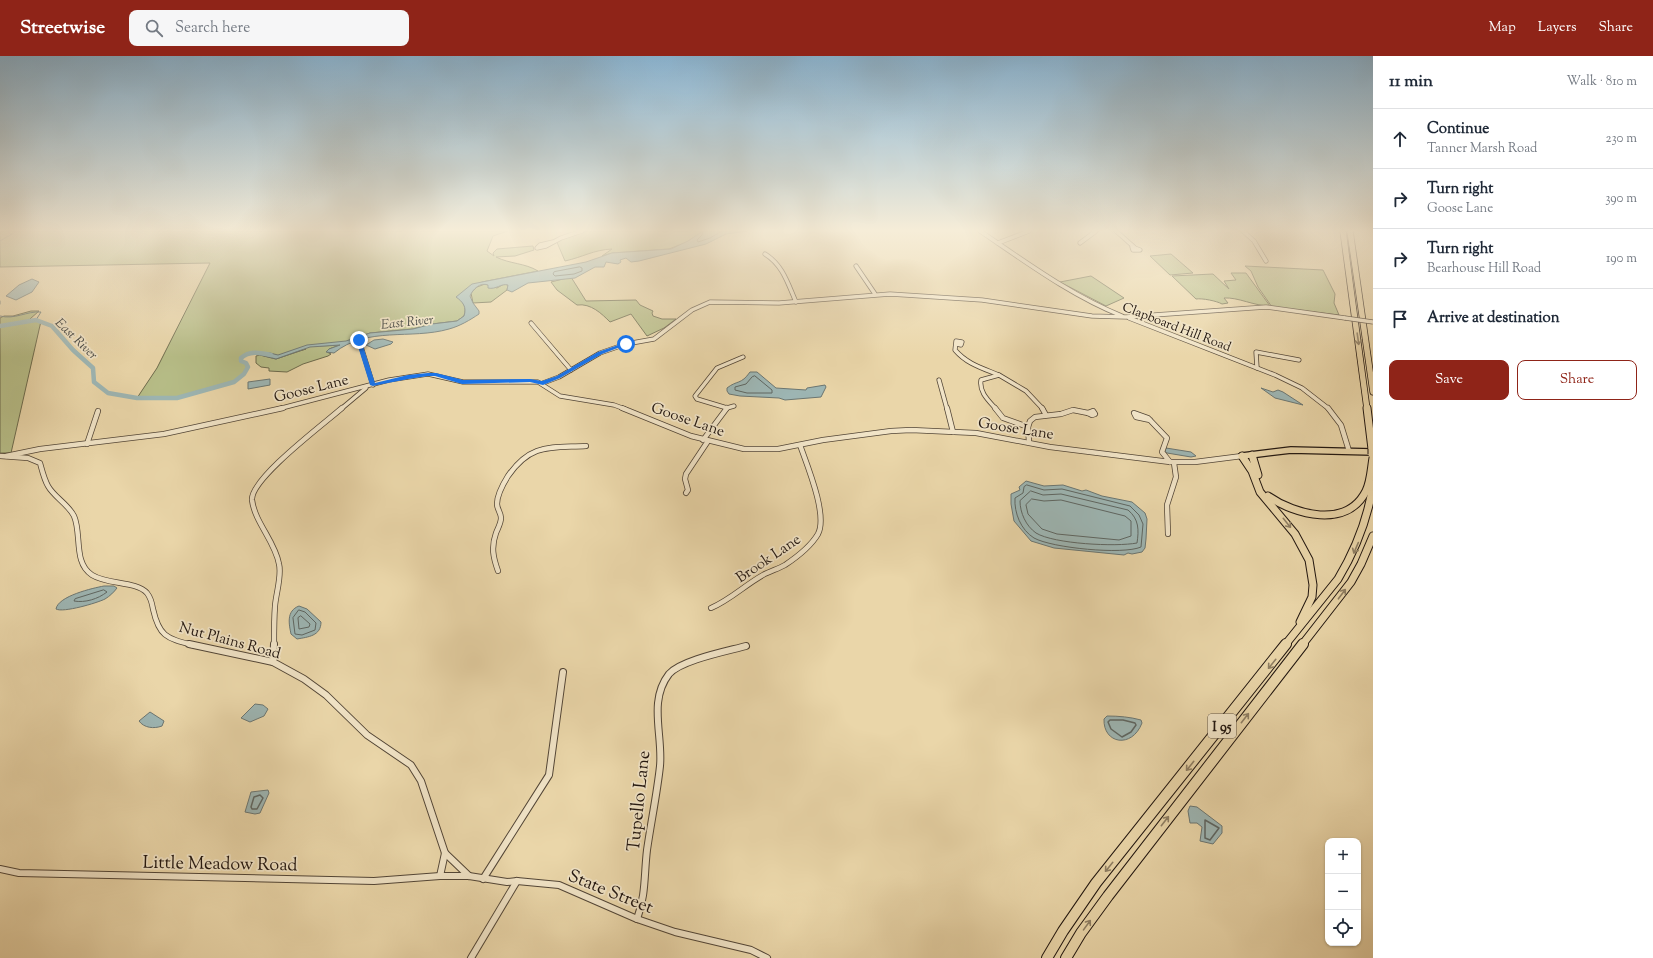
<!DOCTYPE html>
<meta charset="utf-8">
<style>
:root{--surface:#fff;--page:#f6f6f7;--text:#1f2937;--muted:#747a83;--line:#e0e1e3;--accent:#8f2418}
body{margin:0;font-family:"Sorts Mill Goudy",serif;background:var(--page);color:var(--text)}
.controls{position:absolute;right:12px;bottom:12px;display:grid;overflow:hidden;border-radius:8px;box-shadow:0 1px 3px #0004}
.controls button{width:36px;height:36px;display:grid;place-items:center;padding:0;border:0;border-bottom:1px solid var(--line);background:var(--surface);color:var(--text);font:20px sans-serif}
.stop{position:absolute;width:12px;height:12px;margin:-9px;border:3px solid #1a73e8;border-radius:50%;background:#fff}
.stop.end{background:#1a73e8;border-color:#fff;box-shadow:0 1px 4px #0008}
.list{margin:0;padding:0;list-style:none}
h2{display:flex;justify-content:space-between;align-items:center;height:52px;margin:0;padding:0 16px;font-size:17px}
h2 small{font-size:13px;font-weight:400;color:var(--muted)}
.list li{display:grid;grid-template-columns:26px 1fr auto;gap:12px;align-items:center;box-sizing:border-box;height:60px;padding:0 16px;border-top:1px solid var(--line)}
.list b{display:block;font-size:15px;white-space:nowrap}
.list p{margin:0;font-size:13px;white-space:nowrap;color:var(--muted)}
.list em{font-size:13px;font-style:normal;color:var(--muted)}
.actions{display:flex;gap:8px;padding:12px 16px}
.actions a{flex:1;padding:9px 0;border:1px solid var(--accent);border-radius:8px;text-align:center;font-size:14px;color:var(--accent)}
.actions .main{background:var(--accent);color:#fff}
.icon{flex:none;width:22px;height:22px;fill:none;stroke:currentColor;stroke-width:2;stroke-linecap:round;stroke-linejoin:round}
.map{position:relative;flex:none;width:1373px;height:902px;overflow:hidden}
header{display:flex;align-items:center;gap:24px;box-sizing:border-box;height:56px;padding:0 20px;background:var(--accent);color:#fff}
header strong{font-size:19px}
nav{display:flex;gap:22px;margin-inline-start:auto;font-size:14px}
.search{width:280px;height:36px;background:var(--page);display:flex;align-items:center;gap:10px;box-sizing:border-box;padding:0 14px;border-radius:8px;color:var(--muted);font-size:15px}
main{display:flex}
aside{flex:1;background:var(--surface)}
.map>svg:first-child{display:block}
.green{fill:#b7be88;stroke:#6c6a4c}
.water{fill:#9db6b4;stroke:#6b7672}
.lines{fill:none;stroke-linecap:round;stroke-linejoin:round}
.shore-far1{stroke:#5e6662;stroke-width:1}
.shore{stroke:#5e6662;stroke-width:1.5}
.stream{stroke:#6b7672;stroke-width:1}
.river{stroke:#9db6b4;stroke-width:4.5}
.minor-far2-casing{stroke:#524536;stroke-width:5}
.minor-far1-casing{stroke:#524536;stroke-width:6}
.minor-casing{stroke:#524536;stroke-width:8}
.major-casing{stroke:#20150f;stroke-width:8}
.highway-far2-casing{stroke:#20150f;stroke-width:7}
.highway-far1-casing{stroke:#20150f;stroke-width:9}
.highway-casing{stroke:#20150f;stroke-width:12}
.minor-far2{stroke:#f1e4c7;stroke-width:3.5}
.minor-far1{stroke:#f1e4c7;stroke-width:4.5}
.minor{stroke:#f1e4c7;stroke-width:6}
.major{stroke:#ead6a9;stroke-width:5.5}
.highway-far2{stroke:#ead6a9;stroke-width:5.5}
.highway-far1{stroke:#ead6a9;stroke-width:7}
.highway{stroke:#ead6a9;stroke-width:10}
.minor-bridge-casing{stroke:#524536;stroke-width:5;stroke-linecap:butt}
.highway-bridge-casing{stroke:#20150f;stroke-width:9;stroke-linecap:butt}
.minor-bridge{stroke:#f1e4c7;stroke-width:3.5}
.highway-bridge{stroke:#ead6a9;stroke-width:7}
.oneway{stroke:#8f7f64}
.route{fill:#1a73e8}
.labels{text-anchor:middle;stroke-width:3.5;stroke-linejoin:round;paint-order:stroke}
.far-water-label{font-size:13px;font-style:italic;fill:#4c4d49;stroke:#f1e4c7}
.far-street-label{font-size:13px;fill:#20150f;stroke:#f1e4c7}
.shield{fill:#f1e4c7;stroke:#5f5346;stroke-width:1}
.shield-label{font-size:14px;font-weight:bold;fill:#20150f}
.street-label{font-size:15px;fill:#20150f;stroke:#f1e4c7}
.near-street-label{font-size:18px;fill:#20150f;stroke:#f1e4c7}
</style>
<header>
<strong>Streetwise</strong>
<div class="search"><svg class="icon" aria-label="search" viewBox="0 0 24 24"><circle cx="10" cy="10" r="6"/><path d="M15 15l6 6"/></svg>Search here</div>
<nav><a>Map</a><a>Layers</a><a>Share</a></nav>
</header>
<main>
<div class="map">
<svg width="1373" height="902" viewBox="0 0 1373 902">
<rect width="100%" height="100%" fill="#ead6a9"/>
<filter id="stains"><feTurbulence type="fractalNoise" baseFrequency=".005" numOctaves="4"/><feColorMatrix values="0 0 0 0 .2 0 0 0 0 .09 0 0 0 0 .02 0 0 0 .5 -.17"/></filter>
<radialGradient id="worn" r=".72"><stop offset=".6" stop-color="#630" stop-opacity="0"/><stop offset="1" stop-color="#630" stop-opacity=".3"/></radialGradient>
<g class="green">
<path d="M0,175h508l-15,5 -6,15 7,5 -1,-3 4,-4 36,-3 1,4 -19,6 -19,1c14,7 29,6 42,14l-56,11 -25,15c7,6 10,10 7,19l-7,5 -25,3 -19,5 -43,4 -27,10 -15,1 -8,2 20,-1 -11,4 -2,3 4,2 -3,2 -25,8 -16,8 -18,-1v-3l-8,-1 -5,-4v-7l4,-1 16,4 30,-10 -28,7 -30,-3 -7,5v3l5,2 2,4 -4,7 -10,8 -57,16h-40l20,-30 53,-105 -210,4z"/>
<path d="M582,175h121l-16,11 -18,7 -57,4 -10,3 10,-7c-19,1 -29,8 -47,12l-9,-21z"/>
<polygon points="1171,198 1193,217 1170,219 1150,200"/>
<polygon points="1245,210 1323,214 1335,238 1334,247 1339,259 1272,251 1258,231 1251,215"/>
<path d="M1231,217h15l24,33c-16,0 -32,-9 -46,-8l4,5 -6,1c-5,-3 -20,-6 -26,-5l-24,-23 41,-2 16,15 -5,-8 12,-1z"/>
<polygon points="1091,220 1124,242 1106,250 1060,226"/>
<path d="M571,221l15,24 50,-1 4,5 13,6 -1,2 1,3 9,3h14l-12,9 -17,8 -16,-22 -21,8c-8,-8 -19,-19 -33,-17l-20,-15 -6,-8z"/>
<polygon points="485,228 497,232 504,228 508,229 507,234 491,246 473,247 471,237 477,231"/>
<polygon points="31,255 39,255 30,263 31,264 41,265 11,397 0,397 0,262 4,260 13,260"/>
</g>
<g class="water">
<path d="M703,175h44l-21,3 -20,10 -67,17 -8,1 -5,-4 -6,2 1,2 -3,2 -12,-2 -2,5h-9l-20,11 -47,5 -16,9 -5,-2 1,-5c-7,-2 -12,5 -20,3v-3c-8,-3 -15,4 -18,11l3,7 6,8v3c-9,6 -19,12 -30,15 -38,11 -82,-3 -115,24l-8,-1 3,-3 11,-4 -30,2 -34,12 -16,-4 10,-2 8,2 29,-10 39,-4 24,-8 43,-4 19,-5 25,-3 7,-5c3,-9 -1,-14 -8,-19l16,-13 10,-2 104,-20 26,-9 59,-4 17,-8z"/>
<polygon points="32,223 39,226 32,236 16,244 6,240 19,229"/>
<polygon points="383,283 393,286 391,288 375,293 366,289 374,284"/>
<path d="M750,316h7l19,16 30,2 1,-2 18,-3 1,2 -5,10 -36,3 -6,-2 -39,-2 -11,-2 -2,-3v-3c10,-8 14,-3 23,-16z"/>
<polygon points="270,323 270,329 248,333 248,326"/>
<polygon points="1261,332 1273,336 1278,334 1283,336 1303,349 1275,342"/>
<polygon points="1166,392 1191,396 1196,400 1191,401 1167,397 1164,395"/>
<polygon points="1026,425 1044,430 1063,429 1082,435 1086,434 1102,440 1132,446 1145,457 1147,463 1146,483 1145,492 1142,496 1132,498 1128,497 1124,499 1054,492 1031,485 1014,465 1011,448 1011,438 1020,434 1019,431"/>
<path d="M104,530h10l3,2c-3,4 -7,8 -12,11 -8,4 -42,14 -49,10 2,-13 37,-21 48,-23z"/>
<path d="M299,550l8,3 14,13c0,14 -13,15 -24,17l-6,-5c-2,-10 -5,-23 8,-28z"/>
<polygon points="255,648 263,649 268,653 264,660 250,666 241,662"/>
<path d="M150,656l14,9 -2,5c-8,3 -18,2 -23,-5z"/>
<path d="M1107,660c12,0 23,1 34,4l1,3c-10,26 -39,21 -38,-4z"/>
<polygon points="268,734 269,737 260,757 255,758 245,756 251,736"/>
<polygon points="1190,750 1197,751 1222,770 1222,777 1213,788 1200,785 1202,771 1197,767 1190,767 1188,755"/>
</g>
<g class="lines">
<g class="shore-far1">
<polyline points="703,175 702,179 697,184 698,186 710,182 722,175"/>
<polygon points="580,211 582,212 582,215 574,218 555,220 553,218 554,216"/>
<polygon points="755,320 772,334 772,337 747,337 735,334 735,331 746,328 752,321"/>
<path d="M1027,429l17,5 18,-1 68,17 9,9 4,9 -2,23c-18,8 -89,1 -107,-9 -13,-8 -20,-25 -19,-40l8,-5 1,-6z"/>
<path d="M1031,435l12,4 18,-1 67,16c11,9 11,20 9,33 -21,4 -83,1 -101,-10 -10,-7 -16,-20 -16,-32z"/>
<polygon points="1032,443 1044,445 1061,444 1125,460 1131,465 1131,480 1119,484 1057,478 1042,473 1028,458 1026,449"/>
<path d="M104,534l3,2c-9,7 -22,11 -33,9l1,-2z"/>
<polygon points="299,554 305,556 316,567 315,574 302,579 295,578 293,562"/>
<polygon points="301,560 310,568 309,571 299,573 298,562"/>
</g>
<g class="shore">
<polygon points="1110,664 1123,664 1135,667 1136,669 1131,676 1122,681 1111,673 1108,666"/>
<polygon points="260,739 263,742 257,753 252,753 251,751 254,741"/>
<polygon points="1205,764 1219,772 1210,784 1205,782"/>
</g>
<g class="stream">
<polyline points="7,175 11,178"/>
<polyline points="0,185 17,175"/>
<polyline points="0,245 0,248"/>
<path d="M0,260c15,4 26,-5 41,-4l-5,8"/>
</g>
<path class="river" d="M0,270l36,-6 16,6 21,24 20,18 1,14 14,11 29,5h40l57,-16 10,-8 4,-7 -2,-4 -5,-2v-3c9,-8 20,-5 30,-3"/>
<defs>
<g id="minor-far2">
<path d="M980,175c46,31 90,64 142,85"/>
<polyline points="1116,175 1134,191"/>
<polyline points="1243,175 1254,185 1266,205"/>
<polyline points="553,186 540,189 537,192 546,190 561,182 582,175"/>
<polyline points="998,187 1029,175"/>
<polyline points="1080,187 1096,175"/>
<polygon points="1132,191 1140,194 1133,194"/>
<path d="M765,198c18,11 23,30 31,48"/>
<polyline points="856,210 875,238"/>
<polyline points="1129,262 1275,319 1302,332 1329,353"/>
<polyline points="531,267 571,314"/>
<polyline points="359,284 373,329"/>
<path d="M957,288l4,1 1,-3 -6,-1 -1,9c12,14 27,18 44,25"/>
<polyline points="1257,312 1256,296 1299,304"/>
<polyline points="939,324 947,353"/>
<polyline points="543,327 559,321 600,297 626,288 654,283 692,254 710,246 779,247 890,238 982,244 1092,260 1126,261 1266,251 1345,262"/>
<polyline points="727,352 734,350"/>
<polyline points="278,353 389,324 428,318 463,326 538,326 560,340 614,349 625,353"/>
<polyline points="341,353 366,332"/>
<polyline points="726,353 727,352 697,343 695,340 717,312 743,301"/>
<path d="M996,353c-8,-9 -17,-17 -15,-29l18,-5 27,16 17,18"/>
</g>
<g id="minor-far1">
<polyline points="622,352 691,380 744,393 778,393 823,384 891,375 911,374 976,377 1050,391 1170,406 1195,406 1242,400"/>
<polyline points="947,352 953,376"/>
<polyline points="995,352 1003,362 1028,371"/>
<polyline points="1042,352 1046,359"/>
<polyline points="1328,352 1341,369 1349,395"/>
<polygon points="1093,355 1095,358 1092,359 1088,357"/>
<polyline points="1150,364 1136,361 1134,357 1148,362 1167,382 1162,396 1170,406"/>
<polyline points="703,384 727,352"/>
<polyline points="1029,386 1028,371 1030,365 1035,361 1061,358 1073,354 1088,357"/>
<polyline points="87,388 98,355"/>
<path d="M0,400l28,2 12,5c2,7 4,16 8,23 6,11 20,18 26,30 8,18 -1,47 18,59 16,10 44,6 55,18 4,5 5,10 6,16 6,27 13,29 39,36"/>
<polyline points="6,400 40,393 164,378 283,352"/>
<polyline points="686,437 688,434 685,423 686,418 708,385"/>
<polyline points="1168,478 1167,449 1176,421 1174,407"/>
<path d="M498,515c-5,-14 -7,-24 -2,-38 2,-5 5,-10 5,-15 0,-5 -4,-9 -4,-14 0,-10 6,-20 11,-28 23,-33 42,-28 78,-30"/>
<path d="M711,552c19,-8 34,-23 52,-33 7,-4 15,-6 22,-10 12,-8 26,-19 33,-31 10,-19 -11,-69 -18,-89"/>
<path d="M274,589c0,-13 0,-26 1,-39 1,-13 7,-30 4,-42 -4,-23 -24,-41 -27,-64 -2,-21 73,-77 90,-92"/>
</g>
<g id="minor">
<polyline points="189,588 273,606 304,623 326,639 367,679 411,709 421,725 445,797 440,820"/>
<polyline points="273,606 274,588"/>
<polyline points="445,797 469,820"/>
<polyline points="0,813 19,817 374,825 440,820 469,820 507,826 517,825 559,829 637,863 675,876 751,894 767,902"/>
<polyline points="483,823 549,719 563,616"/>
<path d="M637,863c9,-24 7,-44 10,-69 4,-28 10,-56 13,-84 3,-31 -12,-65 9,-92 12,-14 59,-23 77,-28"/>
<polyline points="471,902 517,825"/>
</g>
<polyline id="major" points="1242,400 1291,394 1373,396"/>
<g id="highway-far2">
<polyline points="1343,175 1367,353"/>
<polyline points="1350,175 1373,336"/>
</g>
<g id="highway-far1">
<polyline points="1367,352 1372,393"/>
<polyline points="1252,399 1258,419"/>
<polyline points="1242,400 1252,415 1260,436 1295,478 1309,504 1313,529 1312,541 1300,566"/>
<path d="M1268,440c27,19 79,33 98,-5 5,-10 5,-22 7,-33"/>
<path d="M1285,589l53,-66c18,-30 30,-60 35,-95"/>
<polyline points="1302,589 1351,526 1361,508 1373,480"/>
</g>
<g id="highway">
<polyline points="1047,902 1063,875 1096,827 1286,588"/>
<polyline points="1066,902 1081,877 1108,840 1303,588"/>
</g>
</defs>
<use href="#minor-far2" class="minor-far2-casing"/>
<use href="#minor-far1" class="minor-far1-casing"/>
<use href="#minor" class="minor-casing"/>
<use href="#major" class="major-casing"/>
<use href="#highway-far2" class="highway-far2-casing"/>
<use href="#highway-far1" class="highway-far1-casing"/>
<use href="#highway" class="highway-casing"/>
<use href="#minor-far2" class="minor-far2"/>
<use href="#minor-far1" class="minor-far1"/>
<use href="#minor" class="minor"/>
<use href="#major" class="major"/>
<use href="#highway-far2" class="highway-far2"/>
<use href="#highway-far1" class="highway-far1"/>
<use href="#highway" class="highway"/>
<defs>
<polyline id="minor-bridge" points="1345,262 1373,266"/>
<polyline id="highway-bridge" points="1372,393 1372,398"/>
</defs>
<use href="#minor-bridge" class="minor-bridge-casing"/>
<use href="#highway-bridge" class="highway-bridge-casing"/>
<use href="#minor-bridge" class="minor-bridge"/>
<use href="#highway-bridge" class="highway-bridge"/>
</g>
<defs><path id="oneway-shaft" d="M-6 0H5M1.5-3L5.5 0L1.5 3" fill="none" stroke-width="1.6" stroke-linecap="round" stroke-linejoin="round"/></defs>
<g class="oneway">
<use href="#oneway-shaft" transform="translate(1358 283) rotate(82)"/>
<use href="#oneway-shaft" transform="translate(1287 467) rotate(51)"/>
<use href="#oneway-shaft" transform="translate(1356 492) rotate(113)"/>
<use href="#oneway-shaft" transform="translate(1342 538) rotate(-53)"/>
<use href="#oneway-shaft" transform="translate(1272 608) rotate(129)"/>
<use href="#oneway-shaft" transform="translate(1245 662) rotate(-52)"/>
<use href="#oneway-shaft" transform="translate(1190 710) rotate(129)"/>
<use href="#oneway-shaft" transform="translate(1165 765) rotate(-52)"/>
<use href="#oneway-shaft" transform="translate(1109 811) rotate(129)"/>
<use href="#oneway-shaft" transform="translate(1087 869) rotate(-54)"/>
</g>
<linearGradient id="sky" x2="0" y2="1"><stop stop-color="#8ab5d3"/><stop offset="0.58" stop-color="#f6edd8"/><stop offset="1" stop-color="#f6edd8" stop-opacity="0"/></linearGradient>
<rect width="1373" height="301" fill="url(#sky)"/>
<polygon class="route" points="359,282 361,284 375,327 408,319 428,317 436,317 463,324 530,323 542,325 557,320 598,296 624,287 628,288 602,298 560,322 543,329 530,326 462,328 435,320 428,320 408,323 373,330 370,329 356,284"/>
<g class="labels">
<g class="far-water-label">
<text transform="translate(407 265) rotate(-6)" y="5">East River</text>
<text transform="translate(77 282) rotate(44)" y="5">East River</text>
</g>
<g class="far-street-label">
<text transform="translate(1177 270) rotate(21)" y="5">Clapboard Hill Road</text>
</g>
<rect class="shield" x="1208" y="658" width="28" height="24" rx="3"/>
<g class="shield-label">
<text x="1222" y="675">I 95</text>
</g>
<g class="street-label">
<text transform="translate(311 332) rotate(-14)" y="5">Goose Lane</text>
<text transform="translate(688 363) rotate(19)" y="5">Goose Lane</text>
<text transform="translate(1016 372) rotate(9)" y="5">Goose Lane</text>
<text transform="translate(768 502) rotate(-34)" y="5">Brook Lane</text>
<text transform="translate(230 584) rotate(15)" y="5">Nut Plains Road</text>
</g>
<g class="near-street-label">
<text transform="translate(638 745) rotate(-84)" y="6">Tupello Lane</text>
<text transform="translate(220 807) rotate(1)" y="6">Little Meadow Road</text>
<text transform="translate(611 835) rotate(22)" y="6">State Street</text>
</g>
</g>
<rect width="100%" height="100%" filter="url(#stains)"/>
<rect width="100%" height="100%" fill="url(#worn)"/>
</svg>
<div class="controls">
<button>+</button>
<button>−</button>
<button><svg class="icon" aria-label="locate" viewBox="0 0 24 24"><circle cx="12" cy="12" r="6"/><path d="M12 2v4M12 18v4M2 12h4M18 12h4"/></svg></button>
</div>
<div class="stop" style="left:626px;top:288px"></div>
<div class="stop end" style="left:359px;top:284px"></div>
</div>
<aside>
<h2>11 min<small>Walk · 810 m</small></h2>
<ul class="list">
<li><svg class="icon" aria-label="ahead" viewBox="0 0 24 24"><path d="M12 20V5M6 11l6-6 6 6"/></svg><div><b>Continue</b><p>Tanner Marsh Road</p></div><em>230 m</em></li>
<li><svg class="icon" aria-label="right" viewBox="0 0 24 24"><path d="M7 20v-9h11M14 6l5 5-5 5"/></svg><div><b>Turn right</b><p>Goose Lane</p></div><em>390 m</em></li>
<li><svg class="icon" aria-label="right" viewBox="0 0 24 24"><path d="M7 20v-9h11M14 6l5 5-5 5"/></svg><div><b>Turn right</b><p>Bearhouse Hill Road</p></div><em>190 m</em></li>
<li><svg class="icon" aria-label="arrive" viewBox="0 0 24 24"><path d="M6 21V4h12l-3 4 3 4H6"/></svg><div><b>Arrive at destination</b></div></li>
</ul>
<div class="actions"><a class="main">Save</a><a>Share</a></div>
</aside>
</main>
